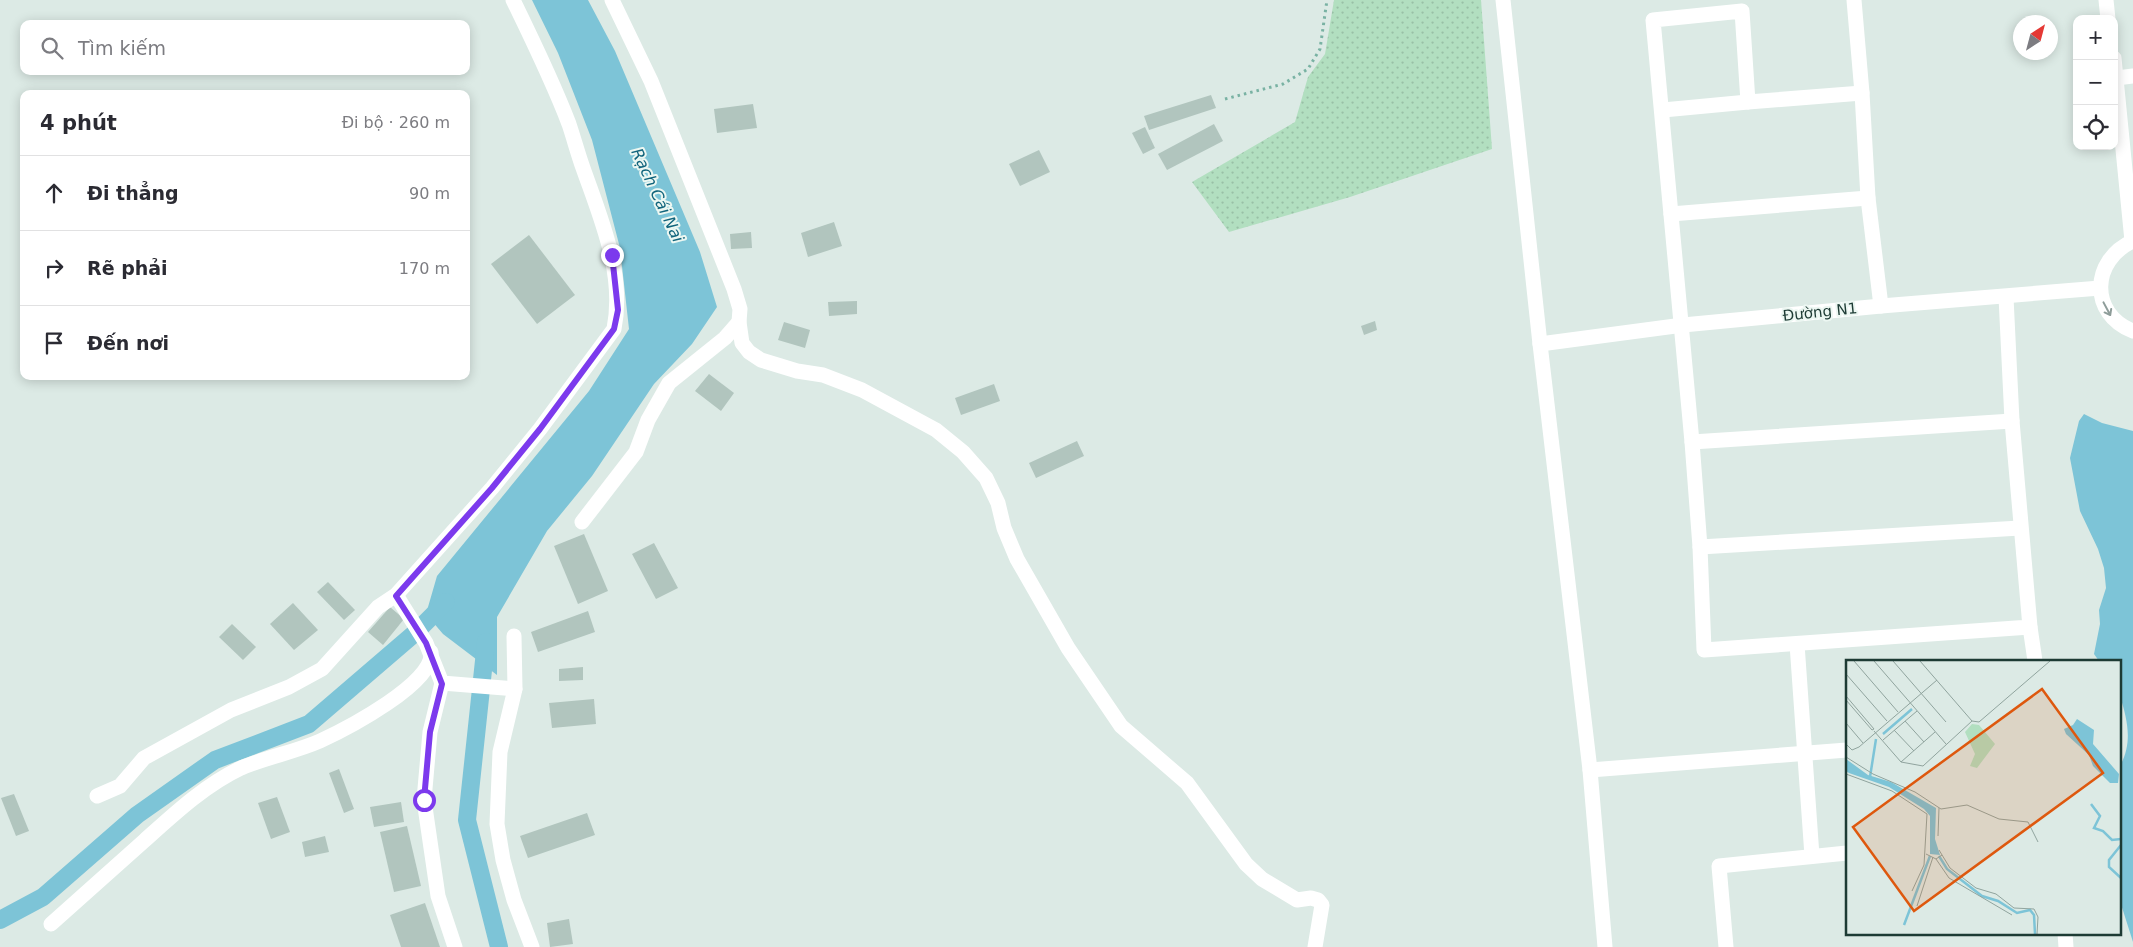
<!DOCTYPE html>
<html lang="vi">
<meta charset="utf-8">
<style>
:root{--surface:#fff;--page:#f2f2f3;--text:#2b2b33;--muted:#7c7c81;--line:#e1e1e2}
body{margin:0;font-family:"DejaVu Sans",sans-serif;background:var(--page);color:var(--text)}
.controls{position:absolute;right:15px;top:15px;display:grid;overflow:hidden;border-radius:10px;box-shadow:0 2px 12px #0003}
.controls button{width:45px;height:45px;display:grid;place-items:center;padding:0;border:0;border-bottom:1px solid var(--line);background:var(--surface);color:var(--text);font:25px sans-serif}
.compass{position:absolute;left:2013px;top:15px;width:45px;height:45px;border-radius:50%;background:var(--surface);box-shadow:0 2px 12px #0003;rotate:36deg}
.stop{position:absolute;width:15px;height:15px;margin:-11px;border:4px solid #7c3aed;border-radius:50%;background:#fff}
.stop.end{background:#7c3aed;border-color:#fff;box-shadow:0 1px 5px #0008}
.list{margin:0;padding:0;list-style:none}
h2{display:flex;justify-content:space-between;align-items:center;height:65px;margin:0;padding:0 20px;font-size:21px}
h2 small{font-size:16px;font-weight:400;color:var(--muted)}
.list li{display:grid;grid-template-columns:32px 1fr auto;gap:15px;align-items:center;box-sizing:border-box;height:75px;padding:0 20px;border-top:1px solid var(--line)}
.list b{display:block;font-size:19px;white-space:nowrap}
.list em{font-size:16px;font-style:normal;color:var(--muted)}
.icon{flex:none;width:28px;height:28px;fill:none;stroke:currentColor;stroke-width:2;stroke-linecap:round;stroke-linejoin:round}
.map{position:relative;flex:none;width:2133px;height:947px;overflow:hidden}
.search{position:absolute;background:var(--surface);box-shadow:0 2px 12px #0003;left:20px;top:20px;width:450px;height:55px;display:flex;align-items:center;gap:12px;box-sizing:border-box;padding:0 18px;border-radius:10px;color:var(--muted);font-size:19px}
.panel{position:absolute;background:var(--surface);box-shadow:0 2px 12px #0003;left:20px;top:90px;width:450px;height:290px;border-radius:10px}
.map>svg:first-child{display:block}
.grass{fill:url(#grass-dots)}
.water{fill:#7dc4d7}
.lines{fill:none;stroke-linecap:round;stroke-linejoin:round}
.canal{stroke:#7dc4d7;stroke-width:18}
.building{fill:#b1c5be}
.path{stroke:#79b2a3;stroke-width:3;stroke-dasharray:2.5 4;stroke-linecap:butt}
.minor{stroke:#fff;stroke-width:15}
.oneway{stroke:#8e9d9a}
.route{stroke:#7c3aed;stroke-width:6}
.labels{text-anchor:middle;stroke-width:4;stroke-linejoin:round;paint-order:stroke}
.street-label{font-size:15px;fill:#1d3b34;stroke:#ecf7f2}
.water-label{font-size:16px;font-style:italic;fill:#11647c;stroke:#ecf7f2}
.inset-river{fill:none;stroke:#7dc4d7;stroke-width:2.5}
.inset-road{fill:none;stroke:#90a49e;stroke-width:1}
.view{fill:#de580e;fill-opacity:0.15;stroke:#de580e;stroke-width:2.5}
.inset-edge{fill:none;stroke:#1d3b34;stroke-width:2.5}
</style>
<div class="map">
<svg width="2133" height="947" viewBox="0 0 2133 947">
<defs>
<pattern id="grass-dots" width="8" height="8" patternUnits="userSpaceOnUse" patternTransform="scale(1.25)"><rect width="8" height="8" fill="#b2dfc0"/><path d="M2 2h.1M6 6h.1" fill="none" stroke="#99c0a6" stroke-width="1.8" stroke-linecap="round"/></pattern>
</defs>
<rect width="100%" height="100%" fill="#dceae5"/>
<polygon class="grass" points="1334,0 1481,0 1492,149 1350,197 1229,232 1192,182 1295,122 1308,77 1325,54"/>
<g class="water">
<polygon points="532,0 588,0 615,51 700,252 717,307 692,344 654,384 592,476 547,531 497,617 497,675 443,634 426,614 437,576 589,391 629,329 620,248 592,140 558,53"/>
<path d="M2084,414l18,9 31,8v511l-14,-44v-130c14,-25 9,-46 1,-72 -3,-10 -1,-25 -1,-35h-20l-5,-7 6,-30 -1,-14 7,-22 -2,-20 -6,-19 -18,-38 -10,-53 9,-37z"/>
</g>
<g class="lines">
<g class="canal">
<polyline points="486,642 467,820 499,947"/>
<polyline points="0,920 43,897 137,815 215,760 309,724 415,633 446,602"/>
</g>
</g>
<g class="building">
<polygon points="1211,95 1216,108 1149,130 1144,116"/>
<polygon points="753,104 757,128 717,133 714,109"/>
<polygon points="1214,124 1223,141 1167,170 1158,154"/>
<polygon points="1145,127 1155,148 1143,154 1132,133"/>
<polygon points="1039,150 1050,172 1020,186 1009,164"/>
<polygon points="834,222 842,246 808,257 801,233"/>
<polygon points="751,232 752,248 731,249 730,234"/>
<polygon points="529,235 575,295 537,324 491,264"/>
<polygon points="857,301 857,314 829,316 828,302"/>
<polygon points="1375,321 1377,330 1364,335 1361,326"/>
<polygon points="784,322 810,330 805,348 778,340"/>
<polygon points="709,374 734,393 721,411 695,391"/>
<polygon points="994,384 1000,401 961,415 955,398"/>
<polygon points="1077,441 1084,456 1036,478 1029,463"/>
<polygon points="584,534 608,591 578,604 554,546"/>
<polygon points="654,543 678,588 656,599 632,554"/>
<polygon points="328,582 355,610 344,620 317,592"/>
<polygon points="293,603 318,630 294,650 270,624"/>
<polygon points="390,607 404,619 383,645 368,632"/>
<polygon points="588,611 595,632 538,652 531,632"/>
<polygon points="232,624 256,647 243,660 219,637"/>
<polygon points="583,667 583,680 559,681 559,669"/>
<polygon points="594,699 596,724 552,728 549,703"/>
<polygon points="339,769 354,809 344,813 329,773"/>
<polygon points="14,794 29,831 16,836 1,798"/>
<polygon points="277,797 290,832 271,839 258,803"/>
<polygon points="401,802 404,822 374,827 370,807"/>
<polygon points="587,813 595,835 528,858 520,836"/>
<polygon points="407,826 421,886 394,892 380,832"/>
<polygon points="325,836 329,852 305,857 302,842"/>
<polygon points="425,903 440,947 401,947 390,915"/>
<polygon points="569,919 573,944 550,947 547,923"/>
</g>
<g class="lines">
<polyline class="path" points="1225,99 1283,84 1308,69 1320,49 1327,0"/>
<g class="minor">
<polyline points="612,0 651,81 734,289 740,309 739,322 742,343 749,352 761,360 797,371 823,375 862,390 936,430 963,452 986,478 998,503 1004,528 1017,559 1068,648 1121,726 1187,783 1246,864 1262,879 1297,900 1311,898 1318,900 1322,905 1315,947"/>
<polyline points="1503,0 1540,344 1590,770 1605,947"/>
<polyline points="1854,0 1862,93 1868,198 1881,306"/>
<polyline points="2106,0 2108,19"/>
<polyline points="2114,58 2132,241"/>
<polyline points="2117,78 2133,76"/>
<polyline points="1862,93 1748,102 1742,11 1653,20 1692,442 1700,547 1704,650 2030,627 2012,421 2006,297"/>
<polyline points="1663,110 1748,102"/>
<polyline points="1671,214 1868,198"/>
<path d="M2133,241c-42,19 -44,73 0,90"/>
<polyline points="1540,344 1683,325 1881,306 2100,288"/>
<polyline points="1692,442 2012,421"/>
<polyline points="582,522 636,452 648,420 669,383 725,338 739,322"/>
<polyline points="1700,547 2020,528"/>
<polyline points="396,595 426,643 442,683 515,689"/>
<polyline points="2030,627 2035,661"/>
<polyline points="514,636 515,689 500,752 497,824 503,860 514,900 532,947"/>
<polyline points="1797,644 1812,856"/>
<polyline points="442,683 430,732 424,800 438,896 455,947"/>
<polyline points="1590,770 1847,750"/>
<path d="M97,796l23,-10 24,-28 87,-48 58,-23 33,-18 56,-62 18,-12 96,-107 48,-59 74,-100c11,-55 -13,-110 -31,-161 -5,-14 -9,-29 -14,-44 -16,-42 -36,-83 -56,-124"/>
<path d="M51,924c31,-28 62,-55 93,-83 30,-27 61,-56 97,-73 26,-11 54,-16 79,-27 26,-12 115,-58 111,-89"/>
<polyline points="2065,933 2066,947"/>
<polyline points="1726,947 1719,866 1847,853"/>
</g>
</g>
<defs><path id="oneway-shaft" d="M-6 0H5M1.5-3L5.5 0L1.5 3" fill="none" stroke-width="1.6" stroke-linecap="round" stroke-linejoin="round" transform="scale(1.25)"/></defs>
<use class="oneway" href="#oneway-shaft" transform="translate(2107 309) rotate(62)"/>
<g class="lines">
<polyline class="route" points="424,800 430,732 442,684 426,643 396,596 492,488 540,429 614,329 618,310 612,255"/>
</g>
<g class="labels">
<g class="street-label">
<text transform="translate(1820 312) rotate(-6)" y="5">Đường N1</text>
</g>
<g class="water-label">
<text transform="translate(658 195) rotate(65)" y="6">Rạch Cái Nai</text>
</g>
</g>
<g transform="translate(1846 660)">
<rect width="275" height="275" fill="#dceae5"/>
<path d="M126,64l7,1 16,19 -18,24 -7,-2 5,-12 -10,-22z" fill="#b2dfc0"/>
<path d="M231,59l17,11 -1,14 26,30 -1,9h-8l-17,-17 -4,-11 -23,-21 -2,-5 9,-4zM0,99l22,16 23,7 45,26 -1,31 5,16 -10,-1v-38l-6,-7 -35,-22 -40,-14 -3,-2z" fill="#7dc4d7"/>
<path class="inset-river" d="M37,74l29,-25M24,117l6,-38M245,144l9,12 -6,12 9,3 9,9 9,-1M275,185l-12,15v7l12,11M93,196l8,13 35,27 16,5 19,12 13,-3 4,5 1,19M58,265l26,-69"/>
<path class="inset-road" d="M8,1l44,51M28,1l72,83M47,1l53,61M74,1l52,60M0,14l41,47M0,36l28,33M0,40l26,30 2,-1M59,61l19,21M126,61l7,1 71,-61M0,63l17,20M48,70l20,21M28,71l27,31 22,4 49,-45M37,80l34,-29M0,84l6,6 7,-3 78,-67M0,97l27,17 42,18 26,17 26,-4 32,14 29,3 10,20M55,102l34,-30M0,114l46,17 35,23 -3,51 -12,26M92,176l1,-28M93,190l11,18 26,20 20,6 18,14 20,1 4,8 -1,17M80,194l10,5 6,-4M90,199l13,19 63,37M71,246l16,-49"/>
<path class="view" d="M196,29l61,84 -189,138 -61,-84z"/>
<rect width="275" height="275" class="inset-edge"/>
</g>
</svg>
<div class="controls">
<button>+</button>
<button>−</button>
<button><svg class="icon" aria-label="locate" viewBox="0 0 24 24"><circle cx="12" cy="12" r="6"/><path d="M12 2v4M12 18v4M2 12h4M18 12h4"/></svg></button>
</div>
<svg class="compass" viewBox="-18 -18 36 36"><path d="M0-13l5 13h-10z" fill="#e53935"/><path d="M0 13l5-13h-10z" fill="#7c7c81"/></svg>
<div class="stop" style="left:424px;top:800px"></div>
<div class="stop end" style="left:612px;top:255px"></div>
<div class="search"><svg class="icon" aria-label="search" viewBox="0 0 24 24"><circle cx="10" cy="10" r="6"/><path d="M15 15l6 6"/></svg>Tìm kiếm</div>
<section class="panel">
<h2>4 phút<small>Đi bộ · 260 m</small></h2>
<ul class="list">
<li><svg class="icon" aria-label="ahead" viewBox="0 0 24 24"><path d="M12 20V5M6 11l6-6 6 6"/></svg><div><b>Đi thẳng</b></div><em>90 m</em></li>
<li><svg class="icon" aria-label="right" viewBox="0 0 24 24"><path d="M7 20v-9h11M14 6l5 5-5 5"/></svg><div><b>Rẽ phải</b></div><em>170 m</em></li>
<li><svg class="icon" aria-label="arrive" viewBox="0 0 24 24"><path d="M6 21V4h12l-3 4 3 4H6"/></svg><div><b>Đến nơi</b></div></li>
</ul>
</section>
</div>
